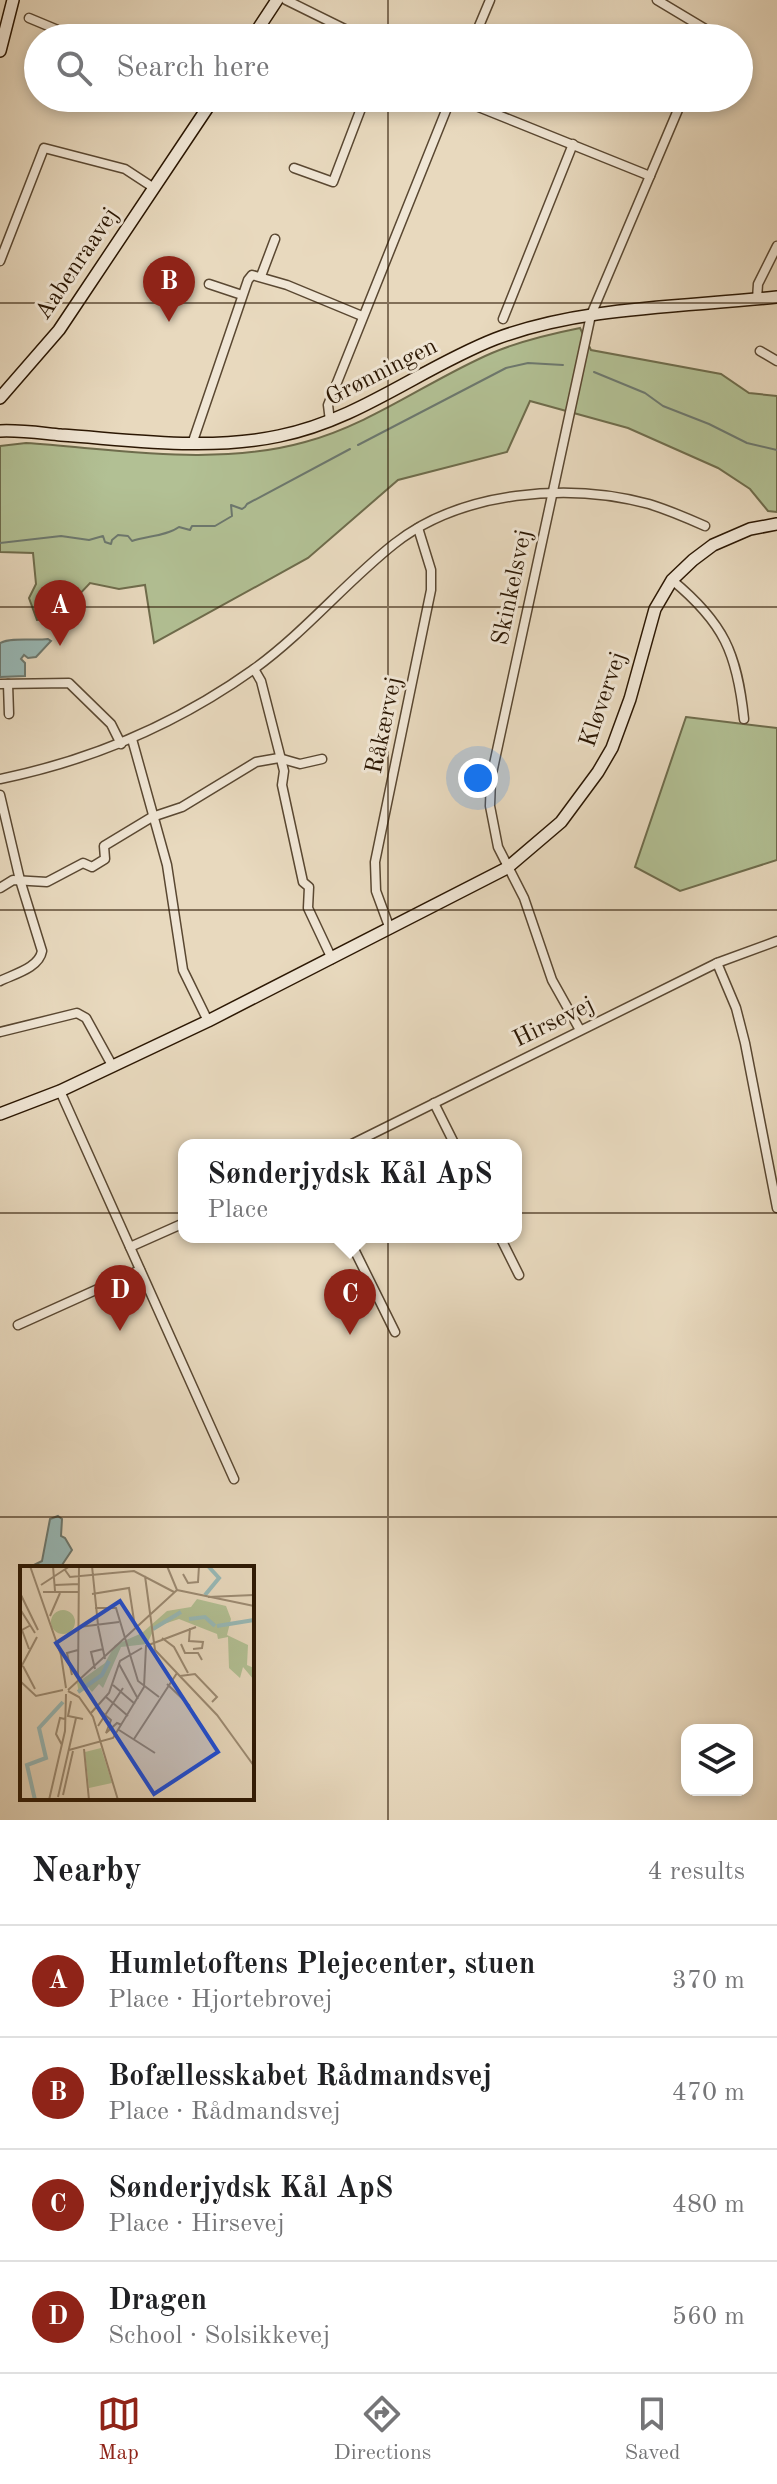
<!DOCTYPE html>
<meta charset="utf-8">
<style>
:root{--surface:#fff;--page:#f2f2f2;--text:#202124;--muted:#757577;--line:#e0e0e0;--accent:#8f2418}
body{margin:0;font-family:"Old Standard TT",serif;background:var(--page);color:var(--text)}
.controls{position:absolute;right:24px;bottom:24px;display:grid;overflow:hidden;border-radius:16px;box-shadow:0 4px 12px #0003}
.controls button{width:72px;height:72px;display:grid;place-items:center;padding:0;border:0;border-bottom:2px solid var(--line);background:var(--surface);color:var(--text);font:40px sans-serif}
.you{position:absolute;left:478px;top:778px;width:28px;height:28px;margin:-20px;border:6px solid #fff;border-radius:50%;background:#1a73e8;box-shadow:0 0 0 12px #1a73e833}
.badge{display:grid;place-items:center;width:52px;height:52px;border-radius:50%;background:var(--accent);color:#fff;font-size:26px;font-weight:700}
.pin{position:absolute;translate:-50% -66px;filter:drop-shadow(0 2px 4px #0008)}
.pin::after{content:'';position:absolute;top:42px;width:28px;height:24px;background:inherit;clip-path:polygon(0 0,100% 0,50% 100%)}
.popup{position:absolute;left:178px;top:1139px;width:344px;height:104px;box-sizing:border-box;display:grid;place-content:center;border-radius:16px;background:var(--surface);filter:drop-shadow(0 2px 6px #0005);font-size:26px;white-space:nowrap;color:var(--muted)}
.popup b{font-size:30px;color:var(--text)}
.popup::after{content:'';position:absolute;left:50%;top:100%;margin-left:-16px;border:16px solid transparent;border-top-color:var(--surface)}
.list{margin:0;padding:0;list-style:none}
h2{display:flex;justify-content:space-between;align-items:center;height:104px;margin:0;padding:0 32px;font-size:34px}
h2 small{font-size:26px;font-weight:400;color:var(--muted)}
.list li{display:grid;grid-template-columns:52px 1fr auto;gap:24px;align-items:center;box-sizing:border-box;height:112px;padding:0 32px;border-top:2px solid var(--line)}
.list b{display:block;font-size:30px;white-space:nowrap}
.list p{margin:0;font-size:26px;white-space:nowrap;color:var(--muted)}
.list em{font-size:26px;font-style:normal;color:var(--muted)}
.icon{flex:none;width:44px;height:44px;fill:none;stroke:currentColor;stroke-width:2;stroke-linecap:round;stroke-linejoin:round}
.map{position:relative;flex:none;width:777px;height:1820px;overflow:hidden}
.search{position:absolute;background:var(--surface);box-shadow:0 4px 12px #0003;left:24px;right:24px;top:24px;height:88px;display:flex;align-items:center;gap:20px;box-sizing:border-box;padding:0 28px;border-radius:44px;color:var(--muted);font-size:30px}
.sheet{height:552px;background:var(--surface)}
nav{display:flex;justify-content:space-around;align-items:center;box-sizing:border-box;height:112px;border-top:2px solid var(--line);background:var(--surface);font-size:22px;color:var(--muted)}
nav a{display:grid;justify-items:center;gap:4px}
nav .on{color:var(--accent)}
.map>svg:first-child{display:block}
.green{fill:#b2c094;stroke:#6e6c4c;stroke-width:2}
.water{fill:#98b9b7;stroke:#6c786f;stroke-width:2}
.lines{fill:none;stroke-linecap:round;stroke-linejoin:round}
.stream{stroke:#6c786f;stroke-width:2}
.street-casing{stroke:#5a4832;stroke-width:11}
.secondary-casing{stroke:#2b1703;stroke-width:14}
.street{stroke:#f0e6d5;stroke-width:8}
.secondary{stroke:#f0e6d5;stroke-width:11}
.grid{fill:none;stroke:#2b1703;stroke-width:2;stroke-opacity:0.55}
.labels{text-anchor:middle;stroke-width:6;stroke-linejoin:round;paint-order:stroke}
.street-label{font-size:24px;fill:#2b1703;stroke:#f0e6d5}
.inset-river{fill:none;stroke:#98b9b7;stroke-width:4}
.inset-road{fill:none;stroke:#9c8b73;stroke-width:2}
.view{fill:#1d4ed8;fill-opacity:0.15;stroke:#1d4ed8;stroke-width:4}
.inset-edge{fill:none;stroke:#2b1703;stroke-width:4}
</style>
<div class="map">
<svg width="777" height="1820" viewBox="0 0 777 1820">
<rect width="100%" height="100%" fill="#e8d9be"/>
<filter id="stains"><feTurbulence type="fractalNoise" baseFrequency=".0025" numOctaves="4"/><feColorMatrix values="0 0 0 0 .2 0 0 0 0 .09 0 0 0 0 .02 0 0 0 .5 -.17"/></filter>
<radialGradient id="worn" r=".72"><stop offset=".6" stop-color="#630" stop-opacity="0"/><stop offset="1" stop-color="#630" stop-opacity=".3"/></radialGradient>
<g class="green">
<path d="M580,328l11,22 130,24 28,19 28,3v116l-9,-1 -18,-22 -32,-21 -90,-40 -98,-27 -23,51 -109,28 -90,78 -154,85 -9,-58 -26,4 -29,-6 -33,35 -20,2 -8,-22 7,-14 -3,-31 -33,-1v-106l26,-3c91,6 190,24 279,-1 67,-18 124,-62 187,-89 28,-12 58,-19 88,-25z"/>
<polygon points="686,717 777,728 777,860 680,891 635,867"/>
</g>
<g class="water">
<path d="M48,639l3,2 -15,16 -8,1 -4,-3 -3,4 4,4v13l-25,1v-34c12,-6 33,-2 48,-4z"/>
<polygon points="58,1516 62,1519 61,1536 65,1538 72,1550 60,1568 28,1568 42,1561 50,1519"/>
</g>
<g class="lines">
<g class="stream">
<polyline points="594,372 645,393 663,406 709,424 747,443 777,450"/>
<polyline points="358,445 506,368 528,363 563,365"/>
<path d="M0,543l61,-7 28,4 14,-4 2,6 6,2 1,-4 6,-5 10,1 4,5c14,-5 35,-5 47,-14l11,3 2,-4h23l17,-10 -1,-11 11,4 3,-2 2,-3 103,-55"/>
</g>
<defs>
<g id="street">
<polyline points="286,0 363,38"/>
<polyline points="657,0 707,30 709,38"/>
<polyline points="29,18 77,38"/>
<polyline points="474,38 490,0"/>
<polyline points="463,98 471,104 650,176"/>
<polyline points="294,168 333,182 365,98"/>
<polyline points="0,261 44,148 125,169 154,188"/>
<polyline points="261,276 275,239"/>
<polyline points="209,284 242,295"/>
<polyline points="757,299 758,284 777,246"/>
<polyline points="503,319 573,144"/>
<polyline points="760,351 777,361"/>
<polyline points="330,421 328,405 451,98"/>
<polyline points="192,444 248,280 252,275 287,285 362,316"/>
<path d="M672,580c52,43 65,73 72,139"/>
<polyline points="254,669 261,681 284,771 282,785 303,882 309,887 308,908 332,959"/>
<polyline points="0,684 69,683 111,724 121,744"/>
<polyline points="8,684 9,714"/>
<polyline points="132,739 167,865 183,970 208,1021"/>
<path d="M0,779c93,-19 177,-55 254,-110 51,-37 91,-86 140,-125 67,-53 174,-62 255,-40 19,6 38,14 56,22"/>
<path d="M0,795l20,85 22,71c-3,17 -28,23 -42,30"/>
<polyline points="0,888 13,880 47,882 83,863 92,867 105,859 104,846 152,817 182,807 256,762 279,758 300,764 322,759"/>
<polyline points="390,929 376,891 375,862 431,590 431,570 418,528"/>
<polyline points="717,963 736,1008 745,1043 777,1208"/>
<polyline points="580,1030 552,980 524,898 498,847 490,806 491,778 591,315 683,98"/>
<polyline points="0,1032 77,1013 86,1018 113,1067"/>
<polyline points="60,1091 234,1479"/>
<polyline points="434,1103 455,1145"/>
<polyline points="350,1145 717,963 777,941"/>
<polyline points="348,1237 395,1332"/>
<polyline points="500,1237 519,1275"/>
<polyline points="130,1247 184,1223"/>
<polyline points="18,1325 140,1270"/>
</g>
<g id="secondary">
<polyline points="252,38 277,0"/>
<polyline points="0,51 13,0"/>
<polyline points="0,398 59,330 214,98"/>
<path d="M0,431c20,-1 40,2 61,4 72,5 147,16 218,1 80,-16 142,-68 216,-97 87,-33 190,-32 282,-42"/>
<polyline points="0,1114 60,1091 208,1021 507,868 561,822 598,772 612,748 630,699 655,609 672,580 693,560 713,545 750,529 777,524"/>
</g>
</defs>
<use href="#street" class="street-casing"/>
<use href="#secondary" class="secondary-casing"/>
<use href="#street" class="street"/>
<use href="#secondary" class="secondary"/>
</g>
<path class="grid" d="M388,0v38M388,98v1722M0,303h777M0,607h777M0,910h777M0,1213h777M0,1517h777"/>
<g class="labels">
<g class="street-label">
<text transform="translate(76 263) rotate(-56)" y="8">Aabenraavej</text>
<text transform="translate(381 371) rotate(-27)" y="8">Grønningen</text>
<text transform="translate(511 587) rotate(-78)" y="8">Skinkelsvej</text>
<text transform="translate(602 699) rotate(-71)" y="8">Kløvervej</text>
<text transform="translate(383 725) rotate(-78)" y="8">Råkærvej</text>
<text transform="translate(553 1021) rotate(-26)" y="8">Hirsevej</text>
</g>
</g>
<g transform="translate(20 1566)">
<rect width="234" height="234" fill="#e8d9be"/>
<path d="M177,33l29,7 5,13 -4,16 21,10 -1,20 7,3v12l-11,-13 -3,11 -11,-10 -1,-31 -10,2 -1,-5 -38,-15 -24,8 -8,17 -26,3 -18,41 -4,-4 -7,8 -4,-5 -9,6 -2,-10 28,-20 10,-18 27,-12 25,-22 24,-4zM31 56a12 12 0 1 1 24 0a12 12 0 1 1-24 0ZM81,182l11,35 -23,5 -4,-36z" fill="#b2c094"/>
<path class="inset-river" d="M185,29l14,-17 -11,-12M169,53l16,-2 10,9M197,60l37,-6M133,63l28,-17M58,126l24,-17 7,-14M15,234l-8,-35 19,-7 -7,-30 24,-26"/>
<path class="inset-road" d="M10,0l31,89 5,33M33,0l2,25M72,0l6,59M147,0l10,24M45,4l5,7 64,-6 40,21M163,8l5,9 10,-1 1,-16M125,10l10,74 62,65 37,51M21,19l29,-19M35,19l24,-1M157,24l77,16M23,26h36M0,27l18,37M72,28l37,-6 6,39M188,31l46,-2M75,42h21l22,73 21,16M0,43l15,24M30,50l10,-23M78,60l7,33M59,61l40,-5M170,62l-1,13 14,1 -1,6 -9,1M142,72l12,9 14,26M161,78l4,9h13l4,7M9,83l-7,-19 9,-5M99,98l19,35M3,100l12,23M0,103l17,-32M75,103l-4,-17 12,-3M52,109l-5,-22 11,-3M160,110l15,-2 22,23 -5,5M58,113l1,-113M0,115l16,15 27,-6M147,118l23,22M93,119l22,19M48,124l109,-100M48,125l11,6 14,20 25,83M86,131l22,19M51,135l-3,15 15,3M77,142l14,12 -5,13 11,-10 5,2M71,147l18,-20 11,-32 22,-13M78,160l25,-38M99,164l36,23M114,173l43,-66M42,179l-6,-11 4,-16 5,1M64,183l5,51M49,184l44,-12 31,-51 2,-41 50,-19M43,229l10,-44M38,231l18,-79M29,234l16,-69 1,-37"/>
<path class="view" d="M100,35l98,151 -64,42 -98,-151z"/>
<rect width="234" height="234" class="inset-edge"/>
</g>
<rect width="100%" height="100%" filter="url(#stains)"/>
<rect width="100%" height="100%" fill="url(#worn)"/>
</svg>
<div class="controls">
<button><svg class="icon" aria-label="layers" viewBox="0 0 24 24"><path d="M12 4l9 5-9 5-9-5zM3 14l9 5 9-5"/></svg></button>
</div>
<div class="you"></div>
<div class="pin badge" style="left:60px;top:646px">A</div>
<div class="pin badge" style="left:169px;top:322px">B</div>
<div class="pin badge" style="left:350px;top:1335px">C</div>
<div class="popup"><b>Sønderjydsk Kål ApS</b>Place</div>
<div class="pin badge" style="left:120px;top:1331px">D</div>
<div class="search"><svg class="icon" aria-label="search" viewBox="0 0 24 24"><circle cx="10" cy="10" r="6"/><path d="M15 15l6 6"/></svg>Search here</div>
</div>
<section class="sheet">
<h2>Nearby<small>4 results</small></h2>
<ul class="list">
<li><span class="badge">A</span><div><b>Humletoftens Plejecenter, stuen</b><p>Place · Hjortebrovej</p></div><em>370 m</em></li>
<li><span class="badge">B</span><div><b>Bofællesskabet Rådmandsvej</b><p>Place · Rådmandsvej</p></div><em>470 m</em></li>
<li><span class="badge">C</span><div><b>Sønderjydsk Kål ApS</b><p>Place · Hirsevej</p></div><em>480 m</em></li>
<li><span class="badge">D</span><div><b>Dragen</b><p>School · Solsikkevej</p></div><em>560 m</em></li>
</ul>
</section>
<nav>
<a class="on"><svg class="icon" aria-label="map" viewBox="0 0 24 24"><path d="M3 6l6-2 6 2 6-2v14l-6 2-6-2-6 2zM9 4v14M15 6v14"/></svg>Map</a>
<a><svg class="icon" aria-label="directions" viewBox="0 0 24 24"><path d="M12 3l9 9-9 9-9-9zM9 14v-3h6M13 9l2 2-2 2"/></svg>Directions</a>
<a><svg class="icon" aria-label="saved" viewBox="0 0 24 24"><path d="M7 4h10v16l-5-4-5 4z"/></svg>Saved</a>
</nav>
